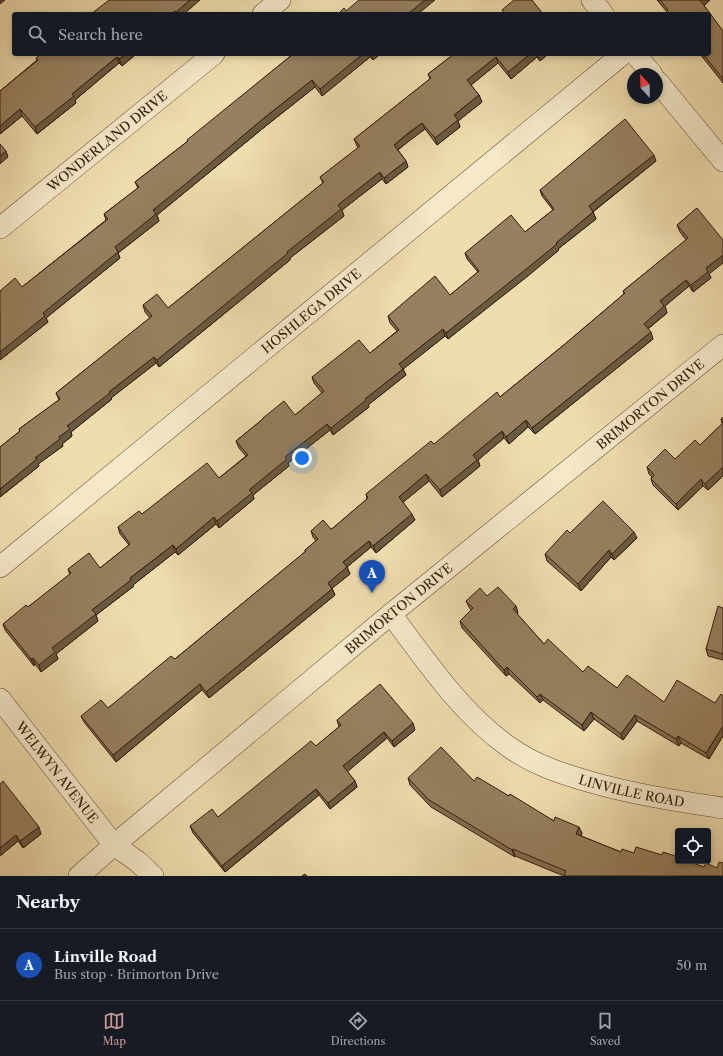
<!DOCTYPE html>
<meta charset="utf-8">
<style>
:root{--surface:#171b24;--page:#242831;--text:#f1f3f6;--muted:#9ea1a6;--line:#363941;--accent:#c59692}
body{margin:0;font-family:"Libre Caslon Text",serif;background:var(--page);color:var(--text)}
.controls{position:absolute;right:12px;bottom:12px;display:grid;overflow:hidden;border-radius:4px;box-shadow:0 2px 6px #0003}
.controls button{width:36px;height:36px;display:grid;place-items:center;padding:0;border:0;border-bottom:1px solid var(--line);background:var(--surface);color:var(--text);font:20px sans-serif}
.compass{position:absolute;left:627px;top:68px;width:36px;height:36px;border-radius:50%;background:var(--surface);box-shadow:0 2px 6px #0003;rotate:338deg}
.you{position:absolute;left:302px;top:458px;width:14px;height:14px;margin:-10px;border:3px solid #fff;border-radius:50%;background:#1a73e8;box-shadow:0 0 0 6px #1a73e833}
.badge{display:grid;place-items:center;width:26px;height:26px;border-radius:50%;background:var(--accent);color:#fff;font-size:13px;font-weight:700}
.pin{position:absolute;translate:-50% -33px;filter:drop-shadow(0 1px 2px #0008)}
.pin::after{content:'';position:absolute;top:21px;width:14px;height:12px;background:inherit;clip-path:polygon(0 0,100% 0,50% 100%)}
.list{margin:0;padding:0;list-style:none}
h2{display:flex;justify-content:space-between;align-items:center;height:52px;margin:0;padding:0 16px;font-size:17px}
h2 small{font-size:13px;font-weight:400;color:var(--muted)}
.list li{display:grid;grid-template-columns:26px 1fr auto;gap:12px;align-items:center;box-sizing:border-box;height:72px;padding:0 16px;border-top:1px solid var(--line)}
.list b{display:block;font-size:15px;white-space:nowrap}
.list p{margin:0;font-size:13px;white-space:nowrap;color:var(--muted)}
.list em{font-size:13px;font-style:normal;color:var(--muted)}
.icon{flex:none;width:22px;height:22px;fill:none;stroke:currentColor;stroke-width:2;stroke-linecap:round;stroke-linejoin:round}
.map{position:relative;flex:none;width:723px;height:876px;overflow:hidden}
.search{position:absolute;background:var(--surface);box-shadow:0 2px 6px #0003;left:12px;right:12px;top:12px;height:44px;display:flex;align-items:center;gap:10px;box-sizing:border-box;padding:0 14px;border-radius:4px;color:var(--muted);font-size:15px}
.sheet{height:124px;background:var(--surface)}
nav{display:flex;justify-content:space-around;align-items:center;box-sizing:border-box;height:56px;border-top:1px solid var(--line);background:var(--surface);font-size:11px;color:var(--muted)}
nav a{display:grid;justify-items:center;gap:2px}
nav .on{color:var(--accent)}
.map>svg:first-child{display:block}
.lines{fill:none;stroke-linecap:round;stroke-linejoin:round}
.minor-casing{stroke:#644c33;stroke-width:22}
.minor{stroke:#f5e9ca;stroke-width:21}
.wall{fill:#816e52;stroke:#351b0a}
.shaded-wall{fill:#695a42;stroke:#351b0a}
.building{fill:#96805f;stroke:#351b0a}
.labels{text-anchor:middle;stroke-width:3;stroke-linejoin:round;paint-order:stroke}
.street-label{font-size:13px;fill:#351b0a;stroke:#f5e9ca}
</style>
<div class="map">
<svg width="723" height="876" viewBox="0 0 723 876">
<rect width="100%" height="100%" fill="#efddae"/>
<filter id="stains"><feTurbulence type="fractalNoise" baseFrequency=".005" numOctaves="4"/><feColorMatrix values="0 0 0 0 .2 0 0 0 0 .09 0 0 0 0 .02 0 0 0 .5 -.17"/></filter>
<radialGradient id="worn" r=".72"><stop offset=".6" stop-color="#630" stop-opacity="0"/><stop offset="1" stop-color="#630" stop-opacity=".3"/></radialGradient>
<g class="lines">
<defs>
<g id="minor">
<polyline points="592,0 603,14"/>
<polyline points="263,14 280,0"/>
<polyline points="635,54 652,74"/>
<polyline points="657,81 723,161"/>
<path id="s1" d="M0,228l214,-174"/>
<path id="s2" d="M0,567l623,-513"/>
<path id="s3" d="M391,614c35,47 70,99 118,133 24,17 50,26 78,34 44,13 90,20 136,27"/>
<path id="s4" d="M0,699l114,146 23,16 16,15"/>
<path id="s5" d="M79,876l35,-31 277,-231 332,-269"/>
</g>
</defs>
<use href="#minor" class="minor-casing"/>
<use href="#minor" class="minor"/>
</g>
<g class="wall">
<polygon points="657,0 710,0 704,6 723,31 723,83 700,54 709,54 667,12"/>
<polygon points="293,54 380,54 373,60 370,57 322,96 315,87 267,125 157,215 159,221 118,253 120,258 46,318 48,322 0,360 0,291 22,287 106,220 104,214 138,188 135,182 188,141"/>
<polygon points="454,54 548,54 540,61 537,57 511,79 498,63 471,85 479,95 482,102 458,121 460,127 437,145 425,129 410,140 398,150 406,161 408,167 386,184 382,179 342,210 344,216 290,258 290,260 159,367 156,363 111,398 112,399 71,432 72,436 62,444 63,446 38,464 39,466 0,497 0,447 20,431 19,429 59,400 56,393 150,318 145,312 143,305 168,308 323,183 320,177 358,148 357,146 354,139 430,79 428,74"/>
<polygon points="135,55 122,66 119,63 75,100 76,103 37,134 22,116 0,134 0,91 37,60 36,58"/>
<polygon points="656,161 593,212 596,219 558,249 559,250 448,339 445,336 403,369 406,375 368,405 369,407 333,435 330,430 288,463 289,466 253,495 254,499 219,528 216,524 178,555 175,552 133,585 134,586 96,615 98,621 56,654 58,659 41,672 35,664 34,666 5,630 3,624 28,607 70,575 68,569 100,568 129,545 120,534 118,527 142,514 219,478 246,456 239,448 236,441 263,419 263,418 295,415 322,393 314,383 312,377 370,353 397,331 390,323 388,316 450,295 478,272 467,259 465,253 525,232 553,210 542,196 540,190"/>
<polygon points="697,208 709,274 711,278 693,292 689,286 665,306 667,313 648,329 653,339 535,434 528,427 509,444 504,438 478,460 480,466 442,497 429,481 403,502 415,520 376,553 371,547 347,567 350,574 332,588 335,595 209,698 202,690 116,762 84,722 81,716 108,708 175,659 305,552 305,550 316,541 313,537 311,531 331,529 333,528 367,499 366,494 500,397 565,344 624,294 623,291 686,240 680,232 677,225"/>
<polygon points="723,417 723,476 708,490 703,486 678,510 653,485 651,479 652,477 649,474 647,467 675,459 700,445 722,424 721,419"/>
<polygon points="570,533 637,538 614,560 611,557 581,591 547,561 545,554"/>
<polygon points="487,596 516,606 518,613 517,614 544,644 583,672 617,688 664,702 715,703 723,696 723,736 709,759 681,743 679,746 637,721 623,740 594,719 584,731 543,700 540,703 509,674 506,676 462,628 460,621 471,610 469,607 466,601"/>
<polygon points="723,608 723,660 708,656 706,649"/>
<polygon points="337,720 415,730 394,747 387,738 347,771 355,781 357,787 330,809 319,795 225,872 193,833 190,826 218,817 316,746 339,727"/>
<polygon points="408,778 474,781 509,796 554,821 582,833 581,836 621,852 634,853 723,876 564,876 515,856 515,857 431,807 410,785"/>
<polygon points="0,784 41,834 23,848 18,841 0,856"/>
</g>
<g class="shaded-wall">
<polygon points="0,0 5,0 0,4"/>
<polygon points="190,0 200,0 184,14 177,14 176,12"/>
<polygon points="425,0 435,0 418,14 408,14"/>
<polygon points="700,0 710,0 702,7"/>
<polygon points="175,11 177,14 171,14"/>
<polygon points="126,54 135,54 135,55 122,66 119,59"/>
<polygon points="363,54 369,54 370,57 322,96 320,89"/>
<polygon points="371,54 380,54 373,60"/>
<polygon points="530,54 536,54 537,57 511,79 508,72"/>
<polygon points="537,54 548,54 540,61"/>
<polygon points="117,57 119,63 75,100 76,103 37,134 35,127 72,94"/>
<polygon points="496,57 498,63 470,86 467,80"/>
<polygon points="312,80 315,87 267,125 157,215 159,221 118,253 120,258 46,318 48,322 0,360 0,352 115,247 153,210 264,118"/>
<polygon points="479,95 482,102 458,121 460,127 437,145 435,138 454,115"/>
<polygon points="20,109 22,116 0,134 0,126"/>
<polygon points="422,123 425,129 396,151 394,145"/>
<polygon points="6,151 8,157 0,164 0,156"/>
<polygon points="654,155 656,161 591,213 589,206"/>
<polygon points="406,161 408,167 386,184 384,178"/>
<polygon points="380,172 382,179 342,210 344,216 290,258 290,260 159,367 157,360 338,205"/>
<polygon points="593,212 596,219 558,249 559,250 528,276 448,339 446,333"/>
<polygon points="723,255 723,263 709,274 711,278 693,292 691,285 706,268"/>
<polygon points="686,280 689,286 665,306 667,313 646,330 644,324 660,301"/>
<polygon points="443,329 445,336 402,370 399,364"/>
<polygon points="651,332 653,339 535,434 532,428"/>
<polygon points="154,357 156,363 111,398 112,399 71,432 72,436 62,444 63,446 38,464 39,466 0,497 0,489 59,437 67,426 109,392"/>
<polygon points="403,369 406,375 368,405 369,407 333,435 331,428 365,399"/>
<polygon points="526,420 528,427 509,444 506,437"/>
<polygon points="327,424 330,430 288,463 289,466 253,495 254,499 219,528 217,521 249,490 285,457"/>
<polygon points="502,431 504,438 478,460 480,466 442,497 440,490 473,455"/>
<polygon points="723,467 723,476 708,490 705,484"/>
<polygon points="426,474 429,481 401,504 399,497"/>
<polygon points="701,479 703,486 678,510 676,504"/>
<polygon points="412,514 415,520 376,553 373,546"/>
<polygon points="214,517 216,524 178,555 176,549"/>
<polygon points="634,532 637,538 614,560 612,554"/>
<polygon points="369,541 371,547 347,567 350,574 330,590 328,583 343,562"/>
<polygon points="173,545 175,552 133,585 134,586 96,615 98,621 56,654 58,659 41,672 39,665 52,648 92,610 130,578"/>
<polygon points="609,550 611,557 581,591 578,584"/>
<polygon points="332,589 335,595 209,698 206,692"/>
<polygon points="516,606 518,613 515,616 513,609"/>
<polygon points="33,658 35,664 34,666 31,659"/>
<polygon points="507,667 509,674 506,676 504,670"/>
<polygon points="200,684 202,690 116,762 113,755"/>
<polygon points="540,694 543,700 540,703 537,697"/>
<polygon points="591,712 594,719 584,731 582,725"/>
<polygon points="635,715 637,721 623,740 621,734"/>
<polygon points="413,723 415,730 394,747 392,741"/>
<polygon points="723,726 723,736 709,759 706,753"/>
<polygon points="384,732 387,738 346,773 343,766"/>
<polygon points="678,736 681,743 679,746 676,739"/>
<polygon points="355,781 357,787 330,809 328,803"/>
<polygon points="316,789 319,795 225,872 222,866"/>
<polygon points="39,827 41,834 23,848 20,841"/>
<polygon points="579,827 582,833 579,840 576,834"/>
<polygon points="16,835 18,841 0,856 0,848"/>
<polygon points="513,849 515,856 515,857 512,850"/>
</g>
<g class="building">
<polygon points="109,0 190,0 176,12 175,11 171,14 91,14"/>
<polygon points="359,0 425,0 408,14 338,14 344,8 346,11"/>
<polygon points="514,0 532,0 543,14 503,14 504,13 502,10"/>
<polygon points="660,0 700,0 723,31 723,79 703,54 709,54 709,14 664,14 668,10"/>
<polygon points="41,54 126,54 119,59 117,57 72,94 74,96 35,127 20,109 0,126 0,91 38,60 36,58"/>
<polygon points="293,54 363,54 320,89 312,80 264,118 188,182 153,210 156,214 115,247 118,252 43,313 45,316 0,352 0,291 15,278 22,287 108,219 104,214 139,187 135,182 188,141 187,140"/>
<polygon points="454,54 530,54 508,72 496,57 467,80 479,95 454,115 458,120 435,138 422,123 407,134 394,145 406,161 384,178 380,172 338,205 341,209 287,252 288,253 157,360 154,357 109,392 110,393 67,426 70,429 59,437 60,439 35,458 37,459 0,489 0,447 20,431 19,429 60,399 56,393 152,316 143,305 157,294 168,308 324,182 320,177 360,146 354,139 431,78 428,74"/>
<polygon points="625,119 654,155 589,206 593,212 556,243 557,244 525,270 446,333 443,329 399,364 403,369 365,399 366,400 331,428 327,424 285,457 287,459 249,490 252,493 217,521 214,517 176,549 173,545 130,578 131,580 92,610 96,614 52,648 55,652 39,665 33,658 31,659 3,624 26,605 28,607 71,573 68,569 89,553 100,568 130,544 118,527 139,511 142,514 207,463 219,478 248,455 236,441 263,419 263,418 284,401 295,415 324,391 312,377 359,340 370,353 399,330 388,316 435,276 450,295 479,271 465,253 511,215 525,232 554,209 540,190"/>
<polygon points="0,144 6,151 0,156"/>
<polygon points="697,208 723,240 723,255 706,268 708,272 691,285 686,280 660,301 664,306 644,324 651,332 532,428 526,420 506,437 502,431 473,455 477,460 440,490 426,474 399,497 412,514 373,546 369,541 343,562 347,567 328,583 332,589 206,692 200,684 113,755 81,716 101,700 108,708 171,656 175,659 306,551 305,550 318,539 311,531 323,520 331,529 333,528 368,498 366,494 431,441 434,444 497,392 500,397 565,344 625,293 623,291 688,238 677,225"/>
<polygon points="723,417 723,422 721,419"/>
<polygon points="723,423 723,467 705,484 701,479 676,504 651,479 654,475 647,467 665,449 675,459 695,440 700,445"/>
<polygon points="603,501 634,532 612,554 609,550 578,584 545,554 567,530 570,533"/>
<polygon points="498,587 516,606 513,609 544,644 548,639 583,672 588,666 617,688 627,675 664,702 677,680 715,703 721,694 723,696 723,726 706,753 678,736 676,739 635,715 621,734 591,712 582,725 540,694 537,697 507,667 504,670 460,621 473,608 466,601 480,588 487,596"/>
<polygon points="718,606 723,608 723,654 706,649"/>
<polygon points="380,684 413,723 392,741 384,732 343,766 355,781 328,803 316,789 222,866 190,826 212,809 218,817 311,741 316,746 341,725 337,720"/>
<polygon points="441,747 474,781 477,777 509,796 510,794 554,821 555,817 579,827 576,834 621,852 622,849 634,853 636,847 662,855 663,852 678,857 678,861 687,861 704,867 706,863 717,868 719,862 723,863 723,876 564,876 566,871 513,849 512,850 429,800 408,778"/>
<polygon points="3,781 39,827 20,841 16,835 0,848 0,784"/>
<polygon points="305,874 307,876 302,876"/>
</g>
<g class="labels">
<g class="street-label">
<text dy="5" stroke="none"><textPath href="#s1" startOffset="138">WONDERLAND DRIVE</textPath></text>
<text dy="5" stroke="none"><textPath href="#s2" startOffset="403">HOSHLEGA DRIVE</textPath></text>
<text dy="5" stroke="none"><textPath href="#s5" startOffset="741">BRIMORTON DRIVE</textPath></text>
<text dy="5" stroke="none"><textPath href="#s5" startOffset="417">BRIMORTON DRIVE</textPath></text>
<text dy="5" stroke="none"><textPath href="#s4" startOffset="93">WELWYN AVENUE</textPath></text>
<text dy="5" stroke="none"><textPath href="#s3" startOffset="310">LINVILLE ROAD</textPath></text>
</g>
</g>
<rect width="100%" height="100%" filter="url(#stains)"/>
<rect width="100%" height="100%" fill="url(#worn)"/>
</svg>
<div class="controls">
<button><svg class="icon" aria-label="locate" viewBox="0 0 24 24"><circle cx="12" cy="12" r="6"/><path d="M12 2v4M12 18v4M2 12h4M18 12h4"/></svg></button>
</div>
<svg class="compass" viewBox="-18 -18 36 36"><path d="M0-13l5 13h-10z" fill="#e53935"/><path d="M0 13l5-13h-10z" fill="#9ea1a6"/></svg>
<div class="you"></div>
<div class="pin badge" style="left:372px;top:593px;background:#1a4fb4">A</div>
<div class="search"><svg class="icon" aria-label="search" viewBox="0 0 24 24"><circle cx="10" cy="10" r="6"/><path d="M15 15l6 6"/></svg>Search here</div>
</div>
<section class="sheet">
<h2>Nearby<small></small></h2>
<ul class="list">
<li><span class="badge" style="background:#1a4fb4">A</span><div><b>Linville Road</b><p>Bus stop · Brimorton Drive</p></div><em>50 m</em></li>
</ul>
</section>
<nav>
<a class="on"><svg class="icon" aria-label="map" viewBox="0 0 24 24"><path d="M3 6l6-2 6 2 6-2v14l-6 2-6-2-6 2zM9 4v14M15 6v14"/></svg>Map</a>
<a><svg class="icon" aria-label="directions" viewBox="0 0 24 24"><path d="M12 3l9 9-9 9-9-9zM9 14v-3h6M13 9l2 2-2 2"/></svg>Directions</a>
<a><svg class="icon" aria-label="saved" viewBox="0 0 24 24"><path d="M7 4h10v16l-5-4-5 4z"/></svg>Saved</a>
</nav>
